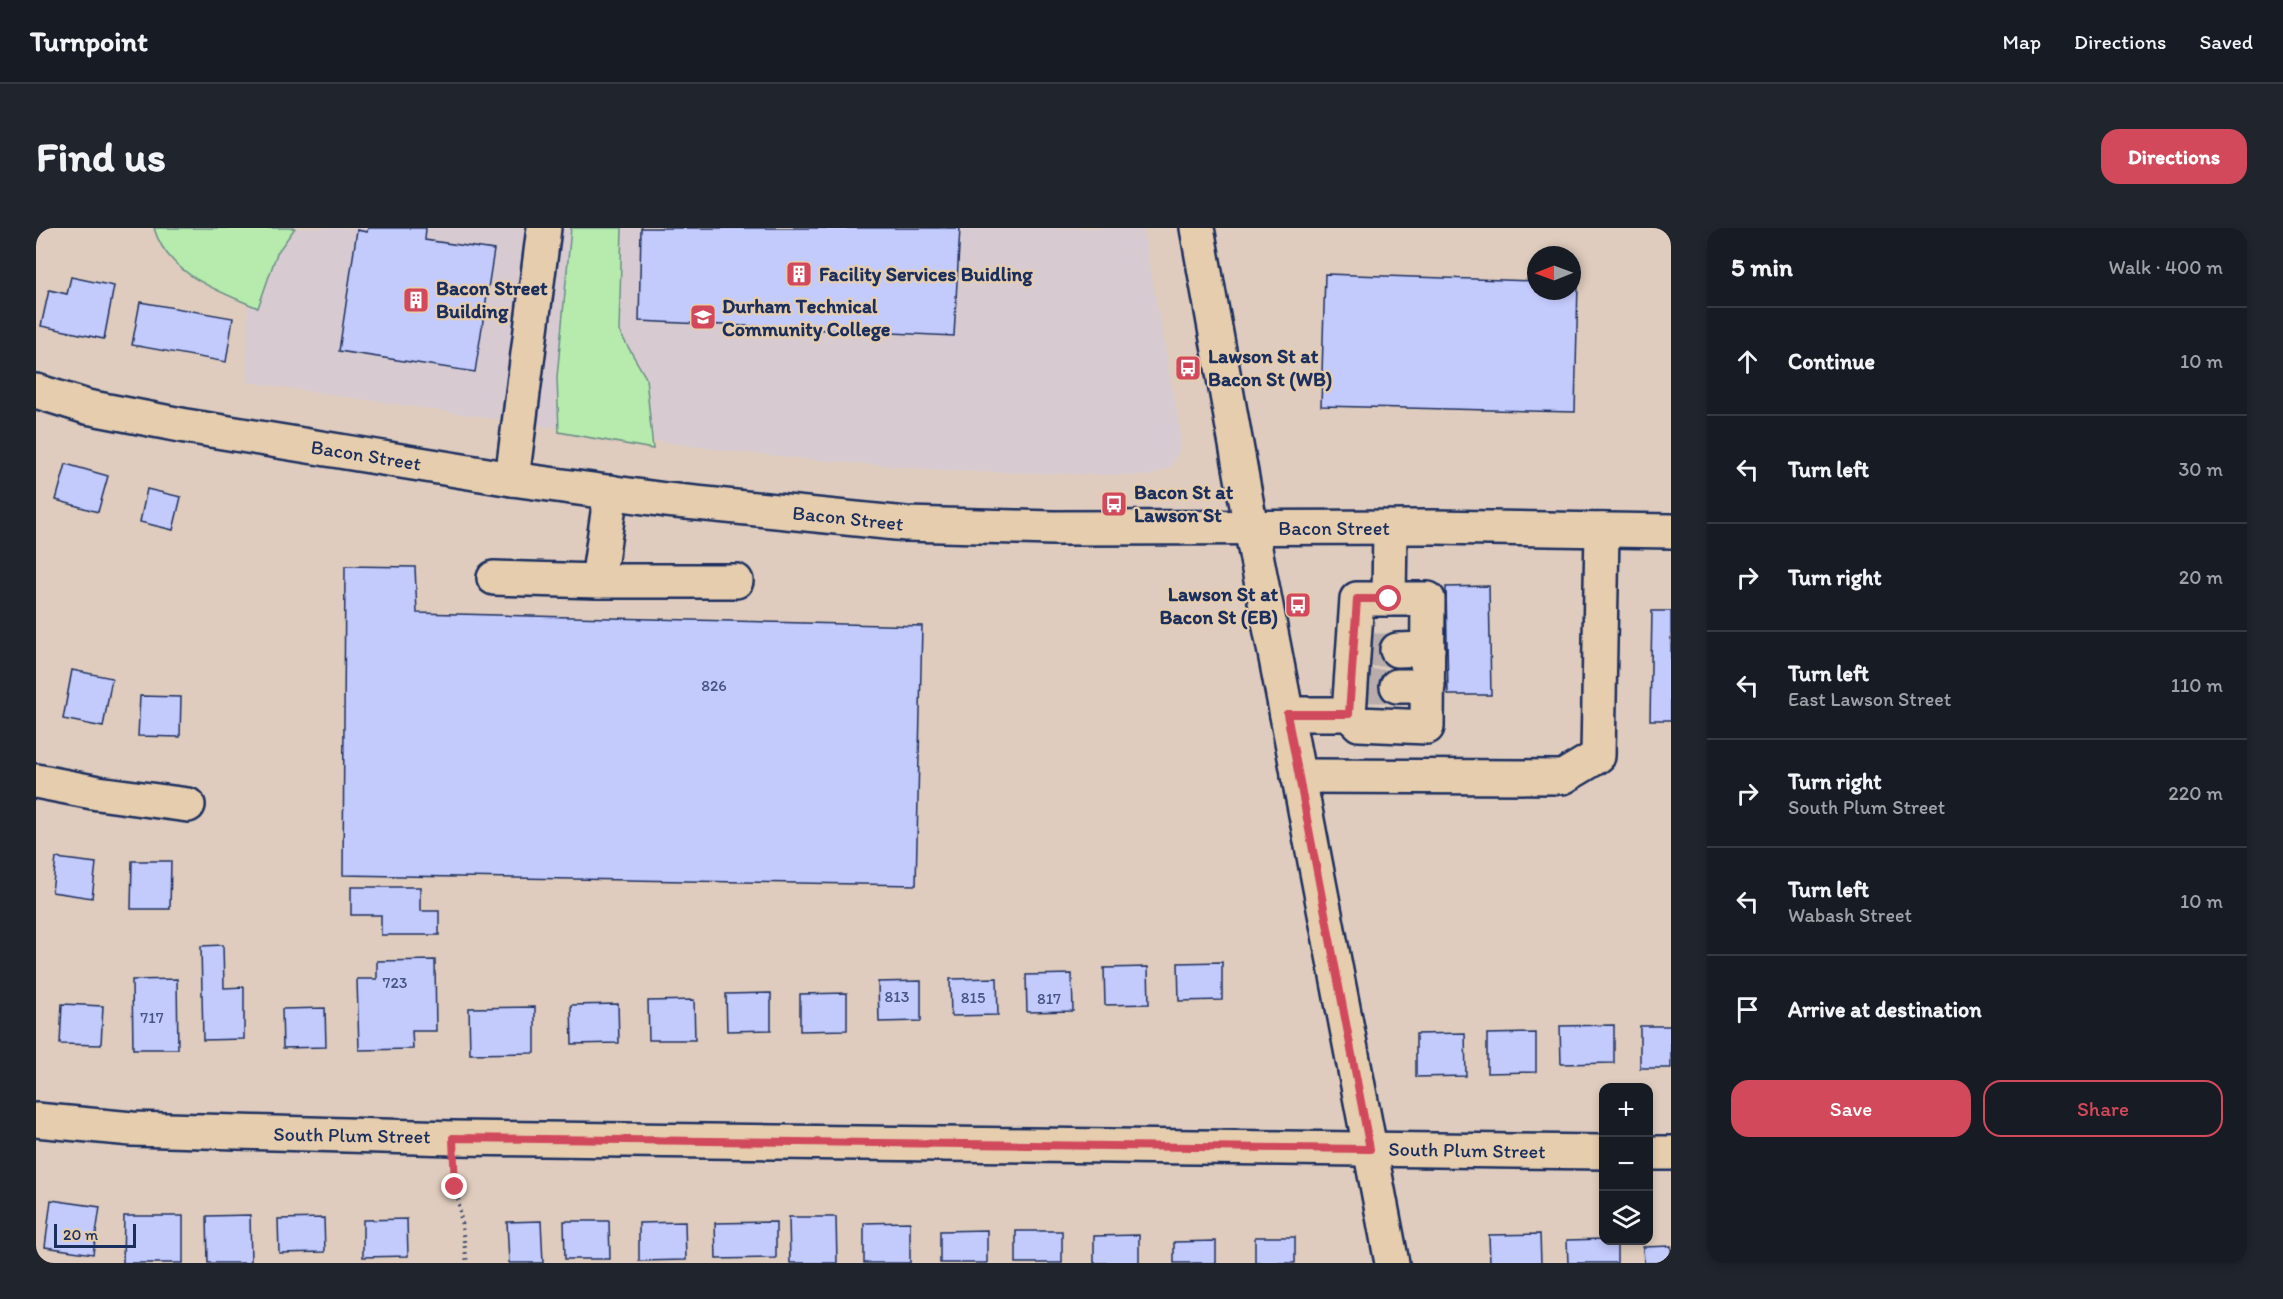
<!DOCTYPE html>
<meta charset="utf-8">
<style>
:root{--surface:#171b24;--page:#20242c;--text:#f1f3f6;--muted:#9ea1a6;--line:#363941;--accent:#d1495b}
body{margin:0;font-family:Itim,sans-serif;background:var(--page);color:var(--text)}
.controls{position:absolute;right:18px;bottom:18px;display:grid;overflow:hidden;border-radius:12px;box-shadow:0 3px 9px #0003}
.controls button{width:54px;height:54px;display:grid;place-items:center;padding:0;border:0;border-bottom:2px solid var(--line);background:var(--surface);color:var(--text);font:30px sans-serif}
.compass{position:absolute;left:1491px;top:18px;width:54px;height:54px;border-radius:50%;background:var(--surface);box-shadow:0 3px 9px #0003;rotate:269deg}
.scale{position:absolute;left:18px;bottom:15px;width:82px;box-sizing:border-box;padding-left:6px;border:3px solid #1b2f5e;border-top:0;font-size:16px;line-height:21px;white-space:nowrap;color:#1b2f5e;-webkit-text-stroke:4px #e6cdae;paint-order:stroke}
.stop{position:absolute;width:18px;height:18px;margin:-14px;border:4px solid #d1495b;border-radius:50%;background:#fff}
.stop.end{background:#d1495b;border-color:#fff;box-shadow:0 2px 6px #0008}
.list{margin:0;padding:0;list-style:none}
h2{display:flex;justify-content:space-between;align-items:center;height:78px;margin:0;padding:0 24px;font-size:26px}
h2 small{font-size:20px;font-weight:400;color:var(--muted)}
.list li{display:grid;grid-template-columns:39px 1fr auto;gap:18px;align-items:center;box-sizing:border-box;height:108px;padding:0 24px;border-top:2px solid var(--line)}
.list b{display:block;font-size:22px;white-space:nowrap}
.list p{margin:0;font-size:20px;white-space:nowrap;color:var(--muted)}
.list em{font-size:20px;font-style:normal;color:var(--muted)}
.actions{display:flex;gap:12px;padding:18px 24px}
.actions a{flex:1;padding:14px 0;border:2px solid var(--accent);border-radius:18px;text-align:center;font-size:21px;color:var(--accent)}
.actions .main{background:var(--accent);color:#fff}
.icon{flex:none;width:33px;height:33px;fill:none;stroke:currentColor;stroke-width:2;stroke-linecap:round;stroke-linejoin:round}
.map{position:relative;flex:none;width:1635px;height:1035px;overflow:hidden;border-radius:18px}
header{display:flex;align-items:center;gap:36px;box-sizing:border-box;height:84px;padding:0 30px;background:var(--surface);border-bottom:2px solid var(--line)}
header strong{font-size:28px}
nav{display:flex;gap:33px;margin-inline-start:auto;font-size:21px}
.intro{display:flex;align-items:center;justify-content:space-between;box-sizing:border-box;height:144px;padding:0 36px}
h1{margin:0;font-size:42px}
.button{padding:15px 27px;border-radius:18px;background:var(--accent);color:#fff;font-size:21px;font-weight:700}
main{display:flex;gap:36px;padding:0 36px}
aside{flex:1;background:var(--surface);border-radius:18px;box-shadow:0 3px 9px #0003}
.map>svg:first-child{display:block}
.built{fill:#d7cbd1}
.green{fill:#b7ebad;stroke:#698d86;stroke-width:1.5}
.building{fill:#c3cafc;stroke:#1b2f5e;stroke-width:1.5}
.lines{fill:none;stroke-linecap:round;stroke-linejoin:round}
.minor-tunnel{stroke:#b8adab;stroke-width:33;stroke-dasharray:33 16;stroke-linecap:butt}
.minor-casing{stroke:#1b2f5e;stroke-width:38}
.path{stroke:#1b2f5e;stroke-width:4;stroke-dasharray:1.5 4.5;stroke-linecap:butt}
.minor{stroke:#e6cdae;stroke-width:33}
.route{stroke:#d1495b;stroke-width:8}
.labels{text-anchor:middle;stroke-width:4.5;stroke-linejoin:round;paint-order:stroke}
.number-label{font-size:16px;fill:#455686}
.poi-label{font-size:20px;font-weight:bold;fill:#1b2f5e;stroke:#e6cdae;text-anchor:start}
.street-label{font-size:20px;fill:#1b2f5e;stroke:#e6cdae}
</style>
<header>
<strong>Turnpoint</strong>
<nav><a>Map</a><a>Directions</a><a>Saved</a></nav>
</header>
<div class="intro"><h1>Find us</h1><a class="button">Directions</a></div>
<main>
<div class="map">
<svg width="1635" height="1035" viewBox="0 0 1635 1035">
<rect width="100%" height="100%" fill="#dfccbe"/>
<filter id="ink" filterUnits="userSpaceOnUse"><feTurbulence type="fractalNoise" baseFrequency=".0167" numOctaves="2"/><feDisplacementMap in="SourceGraphic" scale="12" xChannelSelector="R" yChannelSelector="G"/><feConvolveMatrix kernelMatrix="1 2 1 2 8 2 1 2 1" color-interpolation-filters="sRGB"/></filter>
<g filter="url(#ink)">
<polygon class="built" points="213,0 1107,0 1145,208 1144,221 1135,239 1115,248 915,243 778,232 701,224 506,198 211,154"/>
<g class="green">
<path d="M118,0h141l-18,25 -19,55c-40,-17 -91,-34 -104,-80z"/>
<polygon points="535,0 586,0 583,103 610,150 617,221 523,204 521,149"/>
</g>
<g class="building">
<polygon points="332,0 390,0 389,12 458,22 439,144 303,123 321,2 331,4"/>
<polygon points="605,0 924,0 918,108 603,93"/>
<polygon points="1289,46 1500,53 1500,63 1536,63 1536,55 1542,55 1539,184 1285,178"/>
<polygon points="35,49 78,58 68,111 5,98 13,62 31,66"/>
<polygon points="104,74 197,90 190,134 96,117"/>
<polygon points="30,236 72,248 62,284 20,272"/>
<polygon points="111,261 145,269 137,302 104,294"/>
<polygon points="309,338 379,339 381,385 886,398 880,657 307,647"/>
<polygon points="1453,358 1455,467 1412,467 1410,359"/>
<polygon points="1616,383 1635,383 1635,492 1614,492"/>
<polygon points="36,442 76,450 67,499 27,491"/>
<polygon points="104,468 145,469 144,509 102,508"/>
<polygon points="20,630 60,635 56,670 16,664"/>
<polygon points="96,633 135,633 134,681 95,681"/>
<polygon points="315,659 384,659 384,683 403,683 403,707 345,707 345,687 315,687"/>
<polygon points="187,717 188,760 208,759 208,811 167,812 165,718"/>
<polygon points="399,732 400,803 376,803 377,821 323,822 321,751 341,751 341,733"/>
<polygon points="1186,734 1186,772 1143,773 1142,735"/>
<polygon points="1112,739 1113,776 1069,777 1068,740"/>
<polygon points="1036,746 1037,783 991,784 990,747"/>
<polygon points="961,750 962,787 915,788 914,751"/>
<polygon points="141,751 142,821 97,821 96,752"/>
<polygon points="885,753 885,793 843,794 842,754"/>
<polygon points="735,765 735,802 691,803 690,766"/>
<polygon points="811,765 811,802 764,803 764,766"/>
<polygon points="658,772 659,812 613,812 612,773"/>
<polygon points="26,776 67,778 65,817 24,816"/>
<polygon points="582,776 583,815 536,816 535,777"/>
<polygon points="499,779 499,825 434,826 433,780"/>
<polygon points="289,780 290,819 247,820 246,781"/>
<polygon points="1578,797 1578,835 1525,836 1524,798"/>
<rect x="1604" y="798" width="31" height="42"/>
<polygon points="1429,805 1430,848 1380,849 1380,806"/>
<polygon points="1500,805 1500,844 1451,845 1451,806"/>
<polygon points="15,972 64,979 57,1026 9,1019"/>
<polygon points="214,987 215,1035 172,1035 171,988"/>
<polygon points="88,988 147,988 147,1035 87,1035"/>
<polygon points="753,989 800,989 801,1035 754,1035"/>
<polygon points="288,990 289,1024 243,1025 242,991"/>
<polygon points="371,991 372,1028 327,1029 327,992"/>
<polygon points="505,993 507,1035 473,1035 471,994"/>
<polygon points="528,993 573,993 574,1031 529,1031"/>
<polygon points="649,994 650,1032 603,1033 603,995"/>
<polygon points="740,994 740,1030 680,1031 679,995"/>
<polygon points="874,994 874,1035 828,1035 828,995"/>
<polygon points="951,1002 951,1035 904,1035 904,1003"/>
<rect x="980" y="1003" width="46" height="32"/>
<polygon points="1504,1006 1505,1035 1454,1035 1453,1007"/>
<polygon points="1103,1007 1103,1035 1058,1035 1058,1008"/>
<rect x="1219" y="1009" width="40" height="26"/>
<polygon points="1568,1011 1581,1012 1581,1035 1532,1035 1531,1012"/>
<polygon points="1180,1013 1180,1035 1138,1035 1138,1014"/>
<polygon points="1635,1018 1635,1035 1608,1035 1607,1019"/>
</g>
<g class="lines">
<g class="minor-tunnel">
<polyline points="1331,422 1361,422"/>
<polyline points="1330,458 1361,458"/>
</g>
<defs>
<g id="minor">
<polyline points="1161,0 1215,300 1356,1035"/>
<polyline points="0,163 51,179 150,198 476,251 630,272 870,296 1017,300 1398,299 1635,303"/>
<polyline points="476,251 508,0"/>
<polyline points="458,350 562,353 575,264"/>
<polyline points="562,353 700,353"/>
<polyline points="1353,371 1354,300"/>
<polyline points="1361,422 1392,421"/>
<polyline points="1361,458 1392,458"/>
<polyline points="1251,486 1313,486 1323,496 1391,499 1392,371 1321,371 1313,486"/>
<polyline points="1262,548 1527,549 1562,528 1566,302"/>
<polyline points="0,553 62,565 152,577"/>
<polyline points="0,892 96,901 417,910 1568,924"/>
<polyline points="1612,925 1635,925"/>
</g>
</defs>
<use href="#minor" class="minor-casing"/>
<polyline class="path" points="418,941 431,1035"/>
<use href="#minor" class="minor"/>
</g>
</g>
<g class="lines" filter="url(#ink)">
<polyline class="route" points="419,959 417,910 1334,921 1251,486 1313,486 1321,371 1353,371"/>
</g>
<defs>
<symbol id="building-square" viewBox="-11 -11 22 22"><rect x="-9" y="-9" width="18" height="18" rx="4" fill="#d1495b" stroke="#e6cdae"/><path d="M-4-6H4V6H1V3H-1V6H-4ZM-2.5-4.3h1.7v1.8h-1.7ZM.8-4.3h1.7v1.8H.8ZM-2.5-1h1.7V.8h-1.7ZM.8-1h1.7V.8H.8Z" fill="#fff"/></symbol>
<symbol id="university-square" viewBox="-11 -11 22 22"><rect x="-9" y="-9" width="18" height="18" rx="4" fill="#d1495b" stroke="#e6cdae"/><path d="M0-5L7-2L0 1L-7-2ZM-4 1L0 2.5L4 1V4Q0 6-4 4Z" fill="#fff"/></symbol>
<symbol id="bus-square" viewBox="-11 -11 22 22"><rect x="-9" y="-9" width="18" height="18" rx="4" fill="#d1495b" stroke="#e6cdae"/><path d="M-5-6H5V4H4V6H2V4H-2V6H-4V4H-5ZM-3.5-4V0h7V-4ZM-3.5 1.2v1.5H-2V1.2ZM2 1.2v1.5H3.5V1.2Z" fill="#fff"/></symbol>
</defs>
<g fill-rule="evenodd">
<use href="#building-square" x="748" y="31" width="30" height="30"/>
<use href="#building-square" x="365" y="57" width="30" height="30"/>
<use href="#university-square" x="652" y="74" width="30" height="30"/>
<use href="#bus-square" x="1137" y="125" width="30" height="30"/>
<use href="#bus-square" x="1063" y="261" width="30" height="30"/>
<use href="#bus-square" x="1247" y="362" width="30" height="30"/>
</g>
<g class="labels">
<g class="number-label">
<text x="678" y="463">826</text>
<text x="359" y="760">723</text>
<text x="861" y="774">813</text>
<text x="937" y="775">815</text>
<text x="1013" y="776">817</text>
<text x="116" y="795">717</text>
</g>
<g class="poi-label">
<text x="783" y="53">Facility Services Buidling</text>
<text x="400" y="67">Bacon Street<tspan x="400" dy="23">Building</tspan></text>
<text x="686" y="85">Durham Technical<tspan x="686" dy="23">Community College</tspan></text>
<text x="1172" y="135">Lawson St at<tspan x="1172" dy="23">Bacon St (WB)</tspan></text>
<text x="1098" y="271">Bacon St at<tspan x="1098" dy="23">Lawson St</tspan></text>
<text x="1242" y="373" text-anchor="end">Lawson St at<tspan x="1242" dy="23">Bacon St (EB)</tspan></text>
</g>
<g class="street-label">
<text transform="translate(330 227) rotate(9)" y="7">Bacon Street</text>
<text transform="translate(812 290) rotate(6)" y="7">Bacon Street</text>
<text x="1298" y="307">Bacon Street</text>
<text transform="translate(316 907) rotate(1)" y="7">South Plum Street</text>
<text transform="translate(1431 922) rotate(1)" y="7">South Plum Street</text>
</g>
</g>
</svg>
<div class="controls">
<button>+</button>
<button>−</button>
<button><svg class="icon" aria-label="layers" viewBox="0 0 24 24"><path d="M12 4l9 5-9 5-9-5zM3 14l9 5 9-5"/></svg></button>
</div>
<svg class="compass" viewBox="-18 -18 36 36"><path d="M0-13l5 13h-10z" fill="#e53935"/><path d="M0 13l5-13h-10z" fill="#9ea1a6"/></svg>
<div class="scale">20 m</div>
<div class="stop" style="left:1353px;top:371px"></div>
<div class="stop end" style="left:419px;top:959px"></div>
</div>
<aside>
<h2>5 min<small>Walk · 400 m</small></h2>
<ul class="list">
<li><svg class="icon" aria-label="ahead" viewBox="0 0 24 24"><path d="M12 20V5M6 11l6-6 6 6"/></svg><div><b>Continue</b></div><em>10 m</em></li>
<li><svg class="icon" aria-label="left" viewBox="0 0 24 24"><path d="M17 20v-9H6M10 6l-5 5 5 5"/></svg><div><b>Turn left</b></div><em>30 m</em></li>
<li><svg class="icon" aria-label="right" viewBox="0 0 24 24"><path d="M7 20v-9h11M14 6l5 5-5 5"/></svg><div><b>Turn right</b></div><em>20 m</em></li>
<li><svg class="icon" aria-label="left" viewBox="0 0 24 24"><path d="M17 20v-9H6M10 6l-5 5 5 5"/></svg><div><b>Turn left</b><p>East Lawson Street</p></div><em>110 m</em></li>
<li><svg class="icon" aria-label="right" viewBox="0 0 24 24"><path d="M7 20v-9h11M14 6l5 5-5 5"/></svg><div><b>Turn right</b><p>South Plum Street</p></div><em>220 m</em></li>
<li><svg class="icon" aria-label="left" viewBox="0 0 24 24"><path d="M17 20v-9H6M10 6l-5 5 5 5"/></svg><div><b>Turn left</b><p>Wabash Street</p></div><em>10 m</em></li>
<li><svg class="icon" aria-label="arrive" viewBox="0 0 24 24"><path d="M6 21V4h12l-3 4 3 4H6"/></svg><div><b>Arrive at destination</b></div></li>
</ul>
<div class="actions"><a class="main">Save</a><a>Share</a></div>
</aside>
</main>
